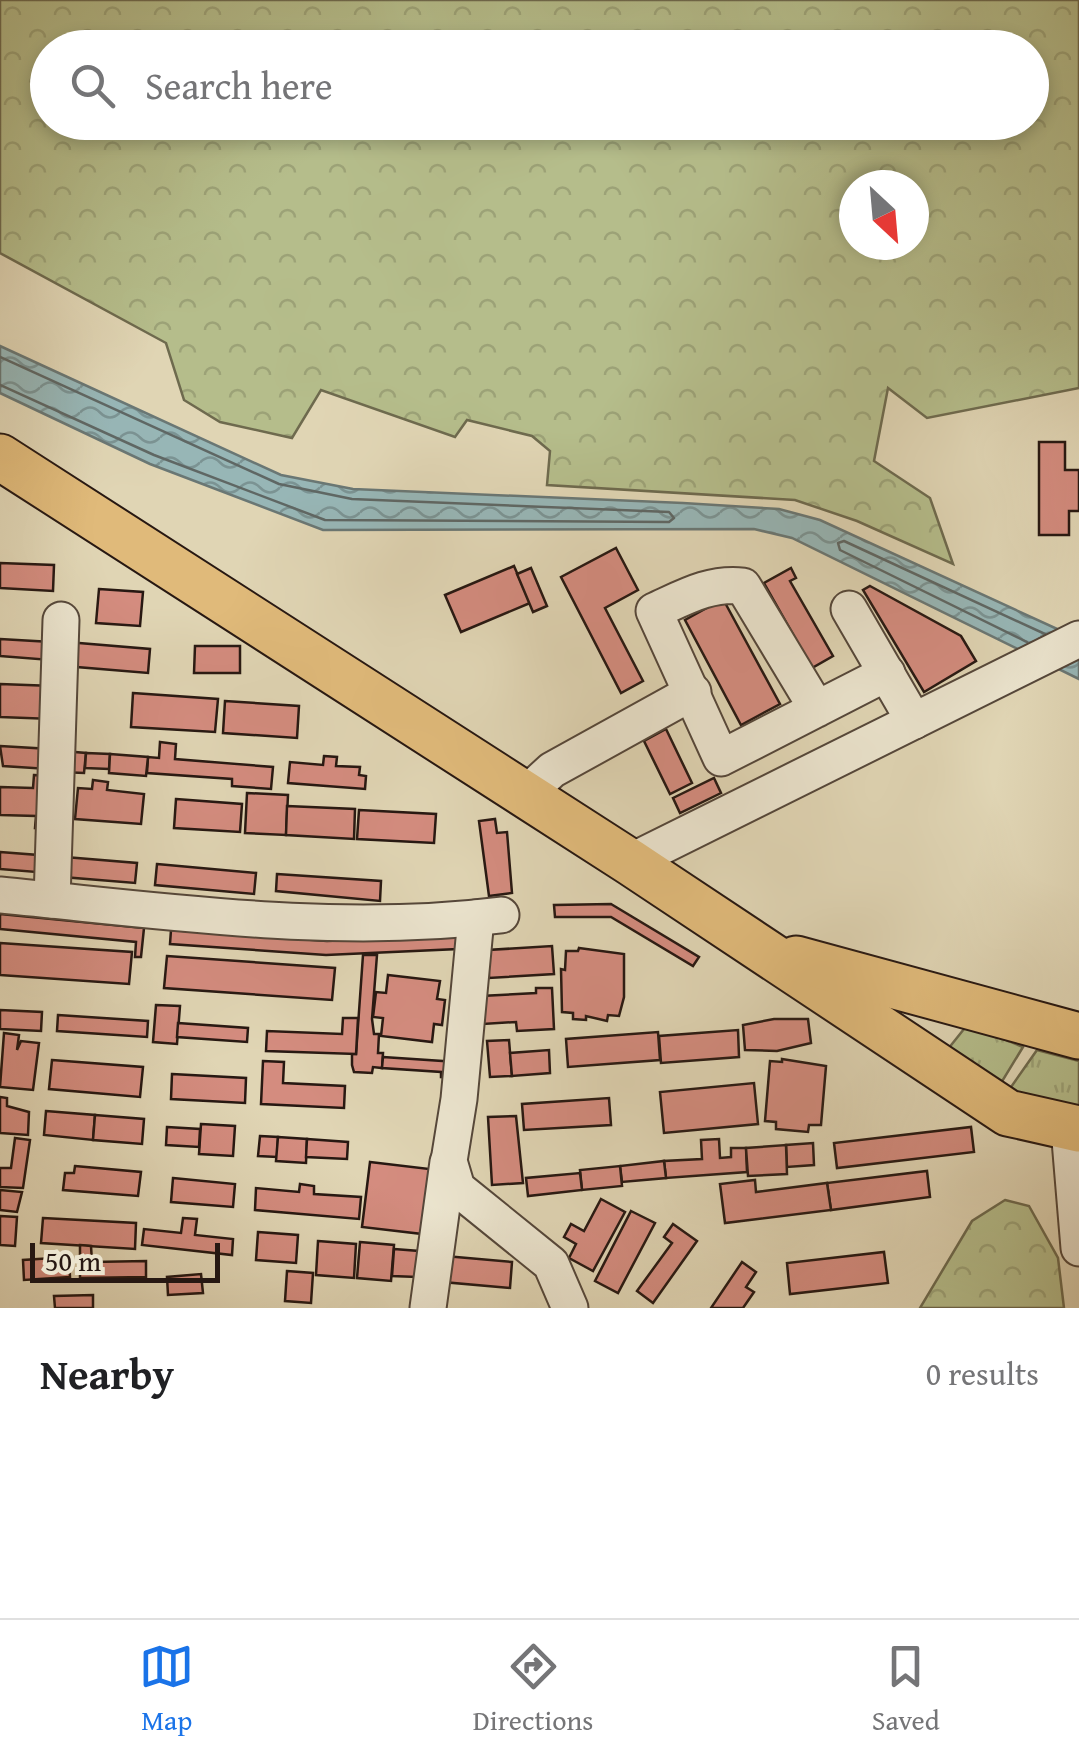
<!DOCTYPE html>
<style>
:root{--surface:#fff;--page:#f2f2f2;--text:#202124;--muted:#757577;--line:#e0e0e0;--accent:#1a73e8}
body{margin:0;font-family:"Gentium Book Plus",serif;background:var(--page);color:var(--text)}
.compass{position:absolute;left:839px;top:170px;width:90px;height:90px;border-radius:50%;background:var(--surface);box-shadow:0 5px 15px #0003;rotate:154deg}
.scale{position:absolute;left:30px;bottom:25px;width:190px;box-sizing:border-box;padding-left:10px;border:5px solid #271812;border-top:0;font-size:28px;line-height:35px;white-space:nowrap;color:#271812;-webkit-text-stroke:8px #ebe4ce;paint-order:stroke}
.list{margin:0;padding:0;list-style:none}
h2{display:flex;justify-content:space-between;align-items:center;height:130px;margin:0;padding:0 40px;font-size:42px}
h2 small{font-size:32px;font-weight:400;color:var(--muted)}
.icon{flex:none;width:55px;height:55px;fill:none;stroke:currentColor;stroke-width:2;stroke-linecap:round;stroke-linejoin:round}
.map{position:relative;flex:none;width:1079px;height:1308px;overflow:hidden}
.search{position:absolute;background:var(--surface);box-shadow:0 5px 15px #0003;left:30px;right:30px;top:30px;height:110px;display:flex;align-items:center;gap:25px;box-sizing:border-box;padding:0 35px;border-radius:55px;color:var(--muted);font-size:38px}
.sheet{height:310px;background:var(--surface)}
nav{display:flex;justify-content:space-around;align-items:center;box-sizing:border-box;height:140px;border-top:2px solid var(--line);background:var(--surface);font-size:28px;color:var(--muted)}
nav a{display:grid;justify-items:center;gap:5px}
nav .on{color:var(--accent)}
.map>svg:first-child{display:block}
.grass{fill:url(#grass-tufts);stroke:#6e6a4e;stroke-width:2.5}
.forest{fill:url(#forest-crowns);stroke:#6e6a4e;stroke-width:2.5;fill-rule:evenodd}
.water{fill:url(#water-waves);stroke:#6a7774;stroke-width:2.5}
.lines{fill:none;stroke-linecap:round;stroke-linejoin:round}
.shore{stroke:#5f6764;stroke-width:2.5}
.building{fill:#d48c7f;stroke:#271812;stroke-width:2.5}
.minor-casing{stroke:#55473a;stroke-width:39}
.major-casing{stroke:#271812;stroke-width:49}
.minor{stroke:#ebe4ce;stroke-width:35}
.major{stroke:#e0ba7a;stroke-width:45}
</style>
<div class="map">
<svg width="1079" height="1308" viewBox="0 0 1079 1308">
<defs>
<pattern id="grass-tufts" width="24" height="20" patternUnits="userSpaceOnUse" patternTransform="scale(2.5)"><rect width="24" height="20" fill="#b5bd8b"/><path d="M3 7l-1-3M5 7V3M7 7l1-3M15 17l-1-3M17 17v-4M19 17l1-3" fill="none" stroke="#9ca277"/></pattern>
<pattern id="forest-crowns" width="20" height="18" patternUnits="userSpaceOnUse" patternTransform="scale(2.5)"><rect width="20" height="18" fill="#b5bd8b"/><path d="M2 6a3 3 0 1 1 6 0M12 15a3 3 0 1 1 6 0" fill="none" stroke="#9ca277"/></pattern>
<pattern id="water-waves" width="16" height="10" patternUnits="userSpaceOnUse" patternTransform="scale(2.5)"><rect width="16" height="10" fill="#97b6b6"/><path d="M0 5q4-4 8 0t8 0" fill="none" stroke="#7b9393"/></pattern>
</defs>
<rect width="100%" height="100%" fill="#e0d5b4"/>
<filter id="stains"><feTurbulence type="fractalNoise" baseFrequency=".002" numOctaves="4"/><feColorMatrix values="0 0 0 0 .2 0 0 0 0 .09 0 0 0 0 .02 0 0 0 .5 -.17"/></filter>
<radialGradient id="worn" r=".72"><stop offset=".6" stop-color="#630" stop-opacity="0"/><stop offset="1" stop-color="#630" stop-opacity=".3"/></radialGradient>
<g class="grass">
<polygon points="968,1024 1023,1047 995,1093 944,1054"/>
<polygon points="1037,1050 1079,1061 1079,1115 1004,1097"/>
</g>
<g class="forest">
<path d="M0,0h1079v388l-152,30 -39,-30 -14,73 56,37 23,66 -96,-43 -62,-21 -248,-15 3,-34 -18,-15 -65,-16 -12,17 -134,-47 -29,48 -72,-16 -36,-22 -18,-57 -166,-90zM48,48h984v74h-984zM854,185h60v60h-60z"/>
<polygon points="1005,1200 1029,1206 1058,1258 1064,1308 920,1308 972,1221"/>
</g>
<polygon class="water" points="0,346 281,475 353,489 683,503 779,509 820,520 1079,639 1079,679 792,538 754,529 323,530 150,464 0,393"/>
<g class="lines">
<g class="shore">
<polyline points="0,357 279,484 352,499 669,512 674,518 669,522 325,520 154,455 0,385"/>
<polyline points="1027,642 840,550 838,543 844,541 1045,634"/>
</g>
</g>
<g class="building">
<polygon points="1039,442 1065,442 1065,470 1079,470 1079,511 1069,511 1069,535 1039,535"/>
<polygon points="616,548 638,590 605,608 643,681 621,693 561,577"/>
<polygon points="0,563 54,565 53,591 0,588"/>
<polygon points="514,566 530,603 461,632 445,595"/>
<polygon points="531,568 547,606 533,612 517,574"/>
<polygon points="791,568 796,578 790,581 833,656 812,668 764,583"/>
<polygon points="870,586 961,636 976,661 924,692 863,590"/>
<polygon points="99,589 143,592 140,626 96,623"/>
<polygon points="723,599 780,704 741,725 685,620"/>
<polygon points="0,639 51,642 50,660 0,656"/>
<polygon points="67,642 150,649 148,673 65,666"/>
<polygon points="195,646 240,646 240,673 194,673"/>
<polygon points="0,684 53,686 52,719 0,717"/>
<polygon points="133,693 218,699 215,732 131,727"/>
<polygon points="225,701 299,706 297,738 223,733"/>
<polygon points="666,729 692,783 670,794 644,741"/>
<polygon points="160,742 176,744 175,759 273,767 271,789 232,786 232,779 147,773 148,757 159,758"/>
<polygon points="0,746 50,749 48,769 3,766"/>
<polygon points="63,751 86,753 84,773 61,772"/>
<polygon points="86,753 110,754 109,769 85,768"/>
<polygon points="110,754 148,757 146,776 109,773"/>
<polygon points="324,756 337,757 336,766 360,767 359,775 366,776 365,789 288,783 290,762 323,765"/>
<polygon points="34,775 49,776 47,829 35,828 36,816 0,815 0,787 33,788"/>
<polygon points="714,778 721,793 680,813 673,798"/>
<polygon points="93,780 108,782 107,790 144,794 141,824 75,819 78,788 92,789"/>
<polygon points="247,793 288,795 286,835 245,833"/>
<polygon points="176,799 242,804 240,832 174,828"/>
<polygon points="287,806 355,809 354,839 286,835"/>
<polygon points="359,810 436,814 434,843 357,839"/>
<polygon points="495,819 497,833 507,832 512,893 489,896 479,821"/>
<polygon points="0,852 38,855 36,872 0,869"/>
<polygon points="65,857 137,863 135,883 63,877"/>
<polygon points="157,864 256,873 254,894 155,885"/>
<polygon points="277,874 381,881 380,901 276,891"/>
<polygon points="611,904 699,957 693,966 611,917 555,917 554,905"/>
<polygon points="0,914 144,928 141,957 135,957 136,942 0,929"/>
<polygon points="171,930 327,941 458,935 458,949 326,955 170,944"/>
<polygon points="0,943 132,952 129,984 0,975"/>
<polygon points="552,946 554,974 489,978 488,950"/>
<polygon points="579,948 624,954 624,997 619,1016 608,1015 607,1021 586,1016 586,1020 573,1019 573,1013 562,1012 561,969 565,970 566,951 578,951"/>
<polygon points="363,955 377,955 372,1019 374,1034 379,1034 378,1053 383,1053 382,1068 373,1067 372,1073 354,1072 352,1065 352,1054 356,1054"/>
<polygon points="167,956 335,968 332,1000 164,988"/>
<polygon points="388,975 440,981 437,999 445,1000 442,1025 434,1024 432,1042 381,1036 383,1018 373,1017 376,992 386,993"/>
<polygon points="536,988 552,988 554,1029 517,1031 516,1022 483,1024 481,996 536,993"/>
<polygon points="156,1005 180,1006 177,1044 153,1042"/>
<polygon points="0,1010 42,1012 41,1031 0,1029"/>
<polygon points="58,1015 148,1021 147,1037 57,1031"/>
<polygon points="343,1018 358,1018 356,1054 266,1051 267,1031 342,1034"/>
<polygon points="774,1019 808,1019 811,1043 777,1051 745,1050 743,1025"/>
<polygon points="178,1023 248,1028 247,1042 177,1037"/>
<polygon points="738,1030 739,1057 661,1063 659,1036"/>
<polygon points="658,1032 660,1060 568,1067 566,1039"/>
<polygon points="4,1033 19,1035 17,1050 21,1041 39,1043 33,1090 0,1087"/>
<polygon points="509,1040 512,1076 490,1077 487,1041"/>
<polygon points="549,1050 550,1073 512,1076 510,1053"/>
<polygon points="383,1057 457,1062 456,1078 441,1077 441,1072 382,1068"/>
<polygon points="782,1059 826,1066 821,1125 809,1125 808,1132 776,1129 776,1122 765,1121 770,1061 782,1062"/>
<polygon points="52,1060 143,1067 140,1097 49,1089"/>
<polygon points="263,1061 284,1062 283,1083 345,1086 344,1108 261,1104"/>
<polygon points="172,1074 246,1078 245,1103 171,1099"/>
<polygon points="754,1083 758,1124 664,1133 660,1092"/>
<polygon points="0,1097 7,1098 7,1106 29,1112 28,1135 0,1133"/>
<polygon points="609,1098 611,1125 524,1130 522,1104"/>
<polygon points="46,1111 95,1115 93,1140 44,1135"/>
<polygon points="95,1115 144,1119 142,1144 93,1140"/>
<polygon points="516,1116 523,1183 492,1185 488,1117"/>
<polygon points="201,1124 235,1126 233,1156 199,1154"/>
<polygon points="167,1127 200,1129 199,1147 166,1145"/>
<polygon points="971,1127 974,1152 837,1168 834,1143"/>
<polygon points="260,1136 278,1137 277,1157 258,1156"/>
<polygon points="278,1137 307,1139 306,1163 276,1161"/>
<polygon points="15,1138 30,1140 23,1188 0,1187 0,1168 11,1168"/>
<polygon points="307,1139 348,1142 347,1159 306,1157"/>
<polygon points="719,1139 720,1158 731,1157 731,1148 746,1148 747,1172 666,1178 664,1161 702,1159 701,1140"/>
<polygon points="813,1143 814,1165 787,1167 786,1145"/>
<polygon points="786,1145 787,1174 748,1176 746,1148"/>
<polygon points="664,1161 666,1178 622,1182 620,1166"/>
<polygon points="370,1162 438,1170 431,1235 362,1227"/>
<polygon points="75,1166 141,1172 138,1196 63,1190 65,1173 74,1173"/>
<polygon points="620,1166 622,1186 582,1190 580,1170"/>
<polygon points="927,1171 930,1197 831,1210 827,1183"/>
<polygon points="580,1173 582,1190 528,1196 526,1178"/>
<polygon points="173,1178 235,1184 233,1207 171,1202"/>
<polygon points="755,1180 756,1192 827,1183 831,1210 725,1223 720,1184"/>
<polygon points="300,1184 314,1186 314,1194 361,1197 359,1219 255,1210 256,1188 299,1192"/>
<polygon points="0,1190 22,1192 17,1212 0,1210"/>
<polygon points="601,1199 625,1212 593,1271 569,1258 576,1244 564,1237 571,1224 584,1231"/>
<polygon points="631,1211 655,1223 618,1293 595,1281"/>
<polygon points="0,1216 17,1217 15,1246 0,1245"/>
<polygon points="43,1218 136,1223 135,1249 41,1243"/>
<polygon points="183,1218 197,1219 195,1235 233,1239 232,1255 142,1245 144,1229 181,1233"/>
<polygon points="673,1224 697,1241 653,1303 637,1291 672,1243 664,1237"/>
<polygon points="258,1232 298,1235 296,1263 256,1260"/>
<polygon points="318,1241 356,1244 354,1278 316,1275"/>
<polygon points="360,1242 394,1245 391,1281 357,1278"/>
<polygon points="80,1245 91,1246 92,1262 146,1261 146,1277 80,1278"/>
<polygon points="394,1249 419,1251 417,1277 392,1276"/>
<polygon points="884,1252 888,1283 790,1294 787,1263"/>
<polygon points="445,1256 512,1262 510,1288 443,1282"/>
<polygon points="69,1257 70,1277 24,1280 23,1260"/>
<polygon points="742,1262 756,1272 746,1287 754,1292 743,1308 711,1308"/>
<polygon points="287,1271 313,1273 311,1303 285,1301"/>
<polygon points="201,1274 203,1293 168,1295 167,1277"/>
<polygon points="93,1295 93,1308 55,1308 54,1296"/>
</g>
<g class="lines">
<defs>
<g id="minor">
<polyline points="849,609 914,721"/>
<path d="M817,709l-74,-123c-33,-4 -60,12 -89,25l67,147 166,-85"/>
<polyline points="525,795 552,770 693,692"/>
<polyline points="630,862 1079,639"/>
<path d="M0,895c167,16 334,41 501,20"/>
<polyline points="52,900 61,620"/>
<polyline points="476,918 459,1099 449,1161 457,1188 551,1264 570,1308"/>
<polyline points="1069,1128 1079,1248"/>
<polyline points="428,1308 448,1162"/>
</g>
<g id="major">
<polyline points="0,457 630,862 1008,1113 1079,1129"/>
<polyline points="796,959 1079,1036"/>
</g>
</defs>
<use href="#minor" class="minor-casing"/>
<use href="#major" class="major-casing"/>
<use href="#minor" class="minor"/>
<use href="#major" class="major"/>
</g>
<rect width="100%" height="100%" filter="url(#stains)"/>
<rect width="100%" height="100%" fill="url(#worn)"/>
</svg>
<svg class="compass" viewBox="-18 -18 36 36"><path d="M0-13l5 13h-10z" fill="#e53935"/><path d="M0 13l5-13h-10z" fill="#757577"/></svg>
<div class="scale">50 m</div>
<div class="search"><svg class="icon" aria-label="search" viewBox="0 0 24 24"><circle cx="10" cy="10" r="6"/><path d="M15 15l6 6"/></svg>Search here</div>
</div>
<section class="sheet">
<h2>Nearby<small>0 results</small></h2>
<ul class="list">
</ul>
</section>
<nav>
<a class="on"><svg class="icon" aria-label="map" viewBox="0 0 24 24"><path d="M3 6l6-2 6 2 6-2v14l-6 2-6-2-6 2zM9 4v14M15 6v14"/></svg>Map</a>
<a><svg class="icon" aria-label="directions" viewBox="0 0 24 24"><path d="M12 3l9 9-9 9-9-9zM9 14v-3h6M13 9l2 2-2 2"/></svg>Directions</a>
<a><svg class="icon" aria-label="saved" viewBox="0 0 24 24"><path d="M7 4h10v16l-5-4-5 4z"/></svg>Saved</a>
</nav>
